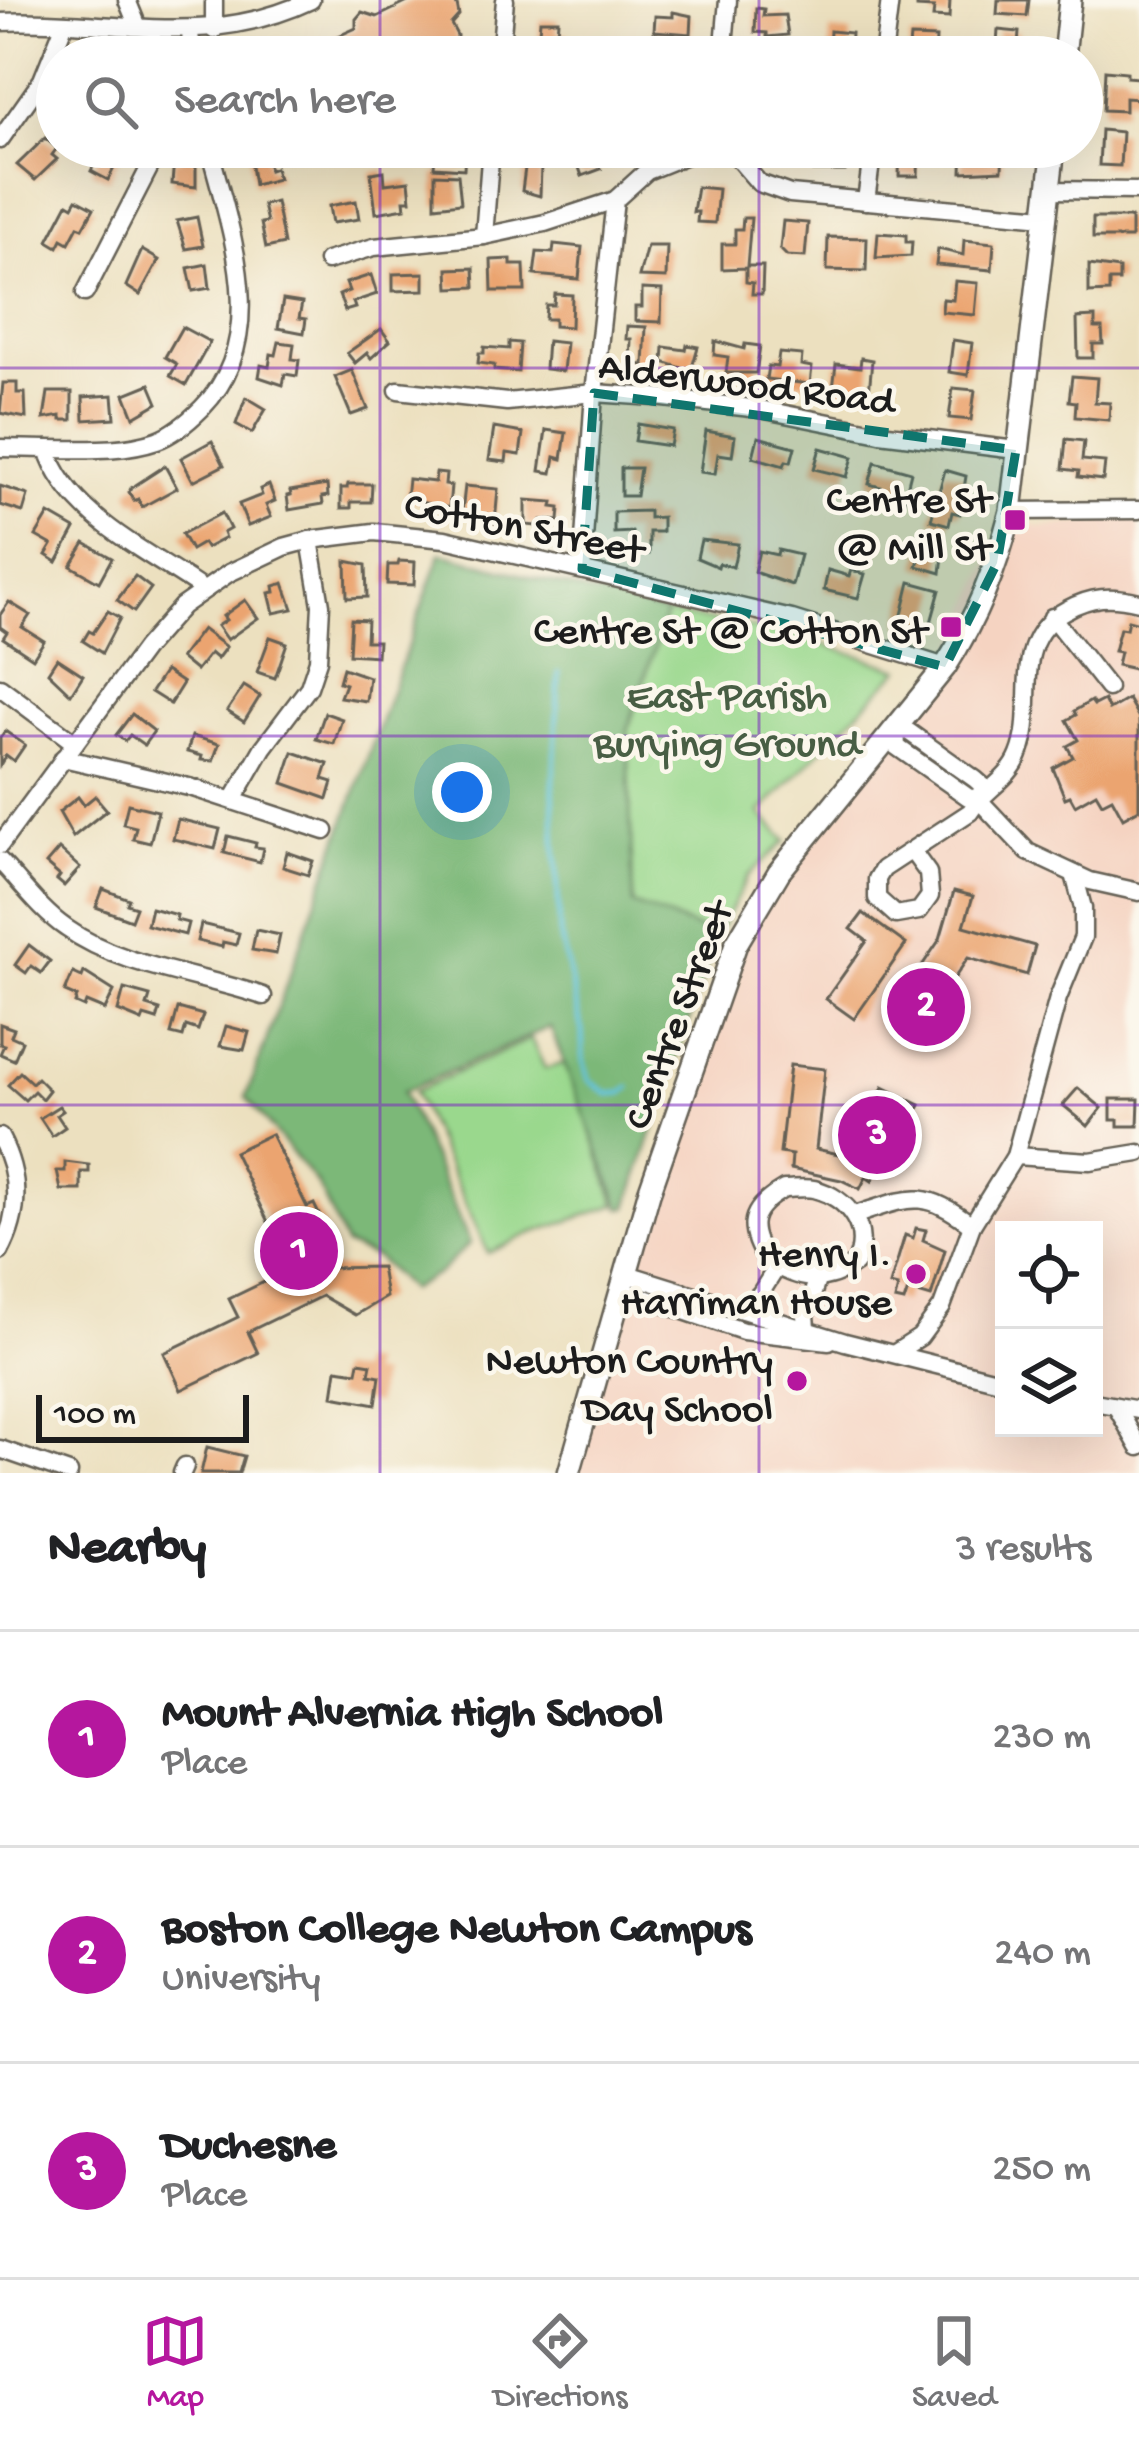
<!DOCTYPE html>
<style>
:root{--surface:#fff;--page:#f6f6f6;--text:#202124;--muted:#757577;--line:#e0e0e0;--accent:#b5179e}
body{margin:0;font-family:"Gochi Hand",sans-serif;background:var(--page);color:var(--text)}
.controls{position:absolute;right:36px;bottom:36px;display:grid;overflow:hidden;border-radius:0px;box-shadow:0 12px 48px #0002}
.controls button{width:108px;height:108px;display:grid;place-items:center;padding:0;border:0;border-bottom:3px solid var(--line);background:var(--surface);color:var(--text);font:60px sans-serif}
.scale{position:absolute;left:36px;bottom:30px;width:213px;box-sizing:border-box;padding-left:12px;border:6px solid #1c1c1c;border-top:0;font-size:33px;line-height:42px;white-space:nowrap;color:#1c1c1c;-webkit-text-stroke:9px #fbf7ec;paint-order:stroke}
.you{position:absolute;left:462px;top:792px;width:42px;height:42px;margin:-30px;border:9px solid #fff;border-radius:50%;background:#1a73e8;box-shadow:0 0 0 18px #1a73e833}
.badge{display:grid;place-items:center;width:78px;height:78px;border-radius:50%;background:var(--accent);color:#fff;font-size:39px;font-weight:700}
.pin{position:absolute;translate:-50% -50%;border:6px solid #fff;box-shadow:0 3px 12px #0006}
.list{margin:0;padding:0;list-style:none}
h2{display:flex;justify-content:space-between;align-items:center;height:156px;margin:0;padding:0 48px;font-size:51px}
h2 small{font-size:39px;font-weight:400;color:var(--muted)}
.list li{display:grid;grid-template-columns:78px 1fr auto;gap:36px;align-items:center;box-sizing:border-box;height:216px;padding:0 48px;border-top:3px solid var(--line)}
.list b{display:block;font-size:45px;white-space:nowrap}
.list p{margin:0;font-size:39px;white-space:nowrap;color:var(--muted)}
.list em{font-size:39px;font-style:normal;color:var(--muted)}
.icon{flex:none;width:66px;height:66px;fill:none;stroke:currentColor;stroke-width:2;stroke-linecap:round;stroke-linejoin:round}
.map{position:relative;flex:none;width:1139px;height:1473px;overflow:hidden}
.search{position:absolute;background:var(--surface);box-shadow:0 12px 48px #0002;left:36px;right:36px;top:36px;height:132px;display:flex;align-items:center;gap:30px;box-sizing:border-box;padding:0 42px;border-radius:66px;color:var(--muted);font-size:45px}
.sheet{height:804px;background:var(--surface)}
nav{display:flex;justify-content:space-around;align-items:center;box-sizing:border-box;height:168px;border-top:3px solid var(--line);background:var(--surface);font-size:33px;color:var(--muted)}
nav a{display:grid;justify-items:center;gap:6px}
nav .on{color:var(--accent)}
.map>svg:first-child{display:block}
.built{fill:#f5d3c1;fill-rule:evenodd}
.green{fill:#9ad88d;stroke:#5b7a54;stroke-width:3}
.forest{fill:#7bb878;stroke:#4c6a4a;stroke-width:3}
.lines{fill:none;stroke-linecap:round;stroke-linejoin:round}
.stream{stroke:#62c4e0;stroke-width:4.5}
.building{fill:#eba470}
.minor-casing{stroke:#656155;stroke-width:21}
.major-casing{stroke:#656155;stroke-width:26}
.minor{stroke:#fff;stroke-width:16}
.major{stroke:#fff;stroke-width:21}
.marked{fill:#0f766e;fill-opacity:0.2;stroke:#0f766e;stroke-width:9;stroke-dasharray:24 15;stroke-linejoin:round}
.grid{fill:none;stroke:#7b2cbf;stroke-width:3;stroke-opacity:0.55}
.poi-dot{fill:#b5179e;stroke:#fbf7ec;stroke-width:4.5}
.labels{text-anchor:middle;stroke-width:9;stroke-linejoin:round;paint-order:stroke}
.street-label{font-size:42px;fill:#1c1c1c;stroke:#fbf7ec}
.poi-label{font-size:42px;fill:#1c1c1c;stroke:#fbf7ec;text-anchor:end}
.park-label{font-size:42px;fill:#485e44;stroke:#fbf7ec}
</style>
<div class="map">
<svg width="1139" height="1473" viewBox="0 0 1139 1473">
<rect width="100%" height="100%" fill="#fbf7ec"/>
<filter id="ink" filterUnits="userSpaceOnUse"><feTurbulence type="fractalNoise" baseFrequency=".00833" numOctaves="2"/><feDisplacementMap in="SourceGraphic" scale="24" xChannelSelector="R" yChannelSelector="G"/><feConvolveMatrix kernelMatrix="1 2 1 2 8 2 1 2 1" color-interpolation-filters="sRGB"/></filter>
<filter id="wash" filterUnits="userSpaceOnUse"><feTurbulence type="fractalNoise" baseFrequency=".004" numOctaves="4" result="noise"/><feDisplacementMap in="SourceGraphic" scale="48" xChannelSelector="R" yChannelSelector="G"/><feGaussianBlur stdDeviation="2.7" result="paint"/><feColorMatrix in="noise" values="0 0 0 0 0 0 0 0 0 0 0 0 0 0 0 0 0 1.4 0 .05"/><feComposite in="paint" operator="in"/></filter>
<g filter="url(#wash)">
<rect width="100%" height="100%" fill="#ece0bf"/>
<path class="built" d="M1011,511l28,16 100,-11v957h-570l167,-529 209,-277zM1004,1230h90v198h-90z"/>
<g class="green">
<polygon points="666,613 796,635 900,669 760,813 786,841 748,876 717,936 633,905 628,729"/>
<polygon points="531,1039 545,1069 568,1062 616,1205 530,1234 488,1253 414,1092"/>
</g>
<polygon class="forest" points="441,553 666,613 628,729 633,904 717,936 628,1207 621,1208 550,1027 403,1092 470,1243 439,1273 409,1290 377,1258 345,1245 318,1185 246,1097"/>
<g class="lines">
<polyline class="stream" points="559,673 553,792 560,934 582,1031 583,1060 589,1080 608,1094 623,1093 630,1087"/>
</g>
<g id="blocks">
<g class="building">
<polygon points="412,0 451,0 457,5 459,15 451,24 457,35 456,57 291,57 356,28 356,19 362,12 377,17"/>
<polygon points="917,0 950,0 949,18 933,17 934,8 917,7"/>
<polygon points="998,0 1029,0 1027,16 997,14"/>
<polygon points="756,8 764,9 763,16 785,15 788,35 767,37 767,33 755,32"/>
<polygon points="673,12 692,16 691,34 654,31 655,16 673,17"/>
<polygon points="540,20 558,20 557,33 570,34 569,46 558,45 558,55 546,54 546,45 538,45"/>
<polygon points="998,30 1019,32 1017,57 996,57"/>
<polygon points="830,31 851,33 850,55 829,51"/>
<polygon points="910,37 936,38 935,57 908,57"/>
<polygon points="1105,70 1127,72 1127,77 1139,78 1138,99 1125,98 1125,111 1103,110"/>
<polygon points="1101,130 1122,132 1120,166 1099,165"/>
<polygon points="45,138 57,148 52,155 57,159 35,180 17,165"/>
<polygon points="110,147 124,148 108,180 91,171 102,148 108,151"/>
<polygon points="248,147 264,147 269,170 275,168 278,179 254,185"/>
<polygon points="448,147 465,152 464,169 434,167 435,155 448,156"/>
<polygon points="900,147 919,147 918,176 899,176"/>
<polygon points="963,147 1003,147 1002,170 962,172"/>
<polygon points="599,149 603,159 597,161 601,169 582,176 577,162"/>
<polygon points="805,153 840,155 840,159 846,159 845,171 813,171 813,168 805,168"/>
<polygon points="182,156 196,157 196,187 172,184 174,159 181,160"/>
<polygon points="526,160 537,161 537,166 541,166 540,196 522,191"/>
<polygon points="384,171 385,184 409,181 411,200 404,200 405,208 376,213 371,173"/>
<polygon points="435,174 458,175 461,203 435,206"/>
<polygon points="697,187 718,189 715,223 697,222 698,212 693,212"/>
<polygon points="77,199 94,208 83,228 78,226 69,243 62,239 58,247 48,241 68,203 73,206"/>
<polygon points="356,201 359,219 332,223 329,206"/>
<polygon points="276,202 284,244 266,248 261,223 267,222 263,205"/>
<polygon points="197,217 203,246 186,249 177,221"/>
<polygon points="743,218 751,218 747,266 763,266 762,294 752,294 753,283 746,282 746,268 722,269 722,244 735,244 735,229 742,229"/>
<rect x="1093" y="218" width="38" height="20"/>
<polygon points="783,221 808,223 805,257 787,256 780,249"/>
<polygon points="878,233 906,235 906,242 912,242 911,256 876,258"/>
<polygon points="828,237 867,238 866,271 827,270"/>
<polygon points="964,240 994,243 992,270 936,265 938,249 963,255"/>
<polygon points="554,244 582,247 579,279 534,275 537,252 553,253"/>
<polygon points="647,246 667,246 666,278 639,277"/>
<polygon points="142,250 159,260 140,295 126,286"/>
<polygon points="511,259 511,265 524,265 525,291 492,291 491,260"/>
<polygon points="207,264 210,288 193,291 188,268"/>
<polygon points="1089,265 1119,269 1119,281 1109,281 1109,292 1089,293"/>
<polygon points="474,268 475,287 449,288 448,269"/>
<polygon points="424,273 424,290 393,291 393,274"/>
<polygon points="371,275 377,294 353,302 355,308 345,311 339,295 349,291 346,283"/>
<polygon points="955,281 978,283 975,315 942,312 943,299 953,300"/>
<polygon points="642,289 662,290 661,322 635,321 635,307 642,307"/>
<polygon points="555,294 572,295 571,327 554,326 554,319 545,319 546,305 554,305"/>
<polygon points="283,300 302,303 299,318 306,319 304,333 278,328"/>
<polygon points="1095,317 1095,328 1102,328 1103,344 1093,344 1093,358 1078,358 1077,318"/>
<polygon points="627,326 646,327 644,365 630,364 631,339 626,339"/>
<polygon points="182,327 210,342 186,385 170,376 177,364 165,357"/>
<polygon points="381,329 390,341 371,358 367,353 355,363 347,353"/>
<polygon points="953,340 972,343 968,375 949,372"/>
<polygon points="547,341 566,343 563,371 545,369"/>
<polygon points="715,341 744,349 745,344 760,346 756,373 726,373 728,357 714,355"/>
<polygon points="279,342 294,344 292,359 299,360 297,376 285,374 283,385 259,377 261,365 269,367 271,354 276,355"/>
<polygon points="509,342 520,343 518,372 494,370 494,365 478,363 479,353 484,353 484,347 509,349"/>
<polygon points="687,345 698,347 691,371 663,362 664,347 686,350"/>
<polygon points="779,353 802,355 801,365 812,367 810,384 766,379 768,366 777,367"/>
<polygon points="861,358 872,360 869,393 833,389 836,364 860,367"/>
<polygon points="352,370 368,409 351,415 335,377"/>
<polygon points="1072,376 1097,378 1095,402 1110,403 1109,420 1075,417 1076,402 1069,401"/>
<polygon points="3,383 17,383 17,393 25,393 26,418 0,413"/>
<polygon points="150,384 158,403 134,417 125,394"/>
<polygon points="953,388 975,390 971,420 949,418"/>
<polygon points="48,392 72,392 72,420 61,420 61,416 44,419"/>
<polygon points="113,395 115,418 84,420 83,397"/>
<polygon points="246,397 266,409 252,433 236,424"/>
<polygon points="638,424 673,430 670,446 635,441"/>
<polygon points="494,428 523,433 520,455 507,453 506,462 489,460"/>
<polygon points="546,430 566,433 562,459 555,457 552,473 540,471"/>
<polygon points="706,431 735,436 732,456 718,454 715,474 700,472"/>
<polygon points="758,437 795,447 791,462 786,461 784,466 753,457"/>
<polygon points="1066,439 1084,441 1082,460 1105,462 1103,480 1078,477 1079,471 1063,469"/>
<polygon points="212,441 224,465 193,481 181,458"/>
<polygon points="820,448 853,457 847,477 814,469"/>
<polygon points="875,462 911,472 903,504 879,497 881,487 869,484"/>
<polygon points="165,466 177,488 142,507 138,499 134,501 129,492 131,488"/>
<polygon points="621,468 640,468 636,496 621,496"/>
<polygon points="945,470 966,476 960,514 952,512 949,525 931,520"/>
<polygon points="436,473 446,474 445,485 451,486 449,508 406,499 408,479 435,482"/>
<polygon points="348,484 372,484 371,502 351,502 351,508 341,508 341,488 347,488"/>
<polygon points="269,485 275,501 266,505 271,517 248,526 239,504 262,495 260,489"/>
<polygon points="327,485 328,496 322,497 323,504 289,510 287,496 291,495 290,491"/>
<polygon points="0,486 28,495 23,512 0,505"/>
<polygon points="465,486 498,489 495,523 486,522 487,514 462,512"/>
<polygon points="526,500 553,502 552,507 560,508 559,521 542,520 536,526 526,525"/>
<polygon points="649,511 649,518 662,517 662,532 649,532 649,554 632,554 632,532 614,533 614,512"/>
<polygon points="222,513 230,529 223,533 225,538 206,548 203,543 191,550 182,534"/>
<polygon points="49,514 75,529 57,562 46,555 52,545 36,536"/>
<polygon points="927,533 945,538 941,573 917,566"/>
<polygon points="701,540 738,544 733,567 719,563 718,567 697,558"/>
<polygon points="85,543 112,558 99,582 71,566"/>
<polygon points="778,550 800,555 792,585 754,572 759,551 777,555"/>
<polygon points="346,561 366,565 367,597 347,598"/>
<polygon points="399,561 415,562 414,585 387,584 388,565 398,565"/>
<polygon points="828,570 849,576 851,570 865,574 858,598 824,590"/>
<polygon points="135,576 151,588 134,612 117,600"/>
<polygon points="910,582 940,590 929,630 900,623"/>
<polygon points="284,583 293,609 274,613 269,593 275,592 274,586"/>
<polygon points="245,600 258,618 227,640 217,626 226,620 223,616"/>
<polygon points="9,602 30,615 22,627 44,641 33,658 3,638 7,632 0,627 0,615"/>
<polygon points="108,611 120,618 102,653 83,641 89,631 93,633"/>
<polygon points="351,619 367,620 366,641 378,641 377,656 349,654"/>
<polygon points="1128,620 1139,623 1139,670 1117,665 1120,652 1114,651 1120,628 1126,629"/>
<polygon points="202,629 226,647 217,659 210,653 196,671 180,658"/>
<polygon points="270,637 287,643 275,678 257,672"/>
<polygon points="57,658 83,675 71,694 48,672"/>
<polygon points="343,668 369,677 366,701 340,697 345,684 339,682"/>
<polygon points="165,671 183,683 170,704 151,692"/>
<polygon points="244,686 260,696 244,722 227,711"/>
<polygon points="1128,699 1139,718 1139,809 1123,818 1112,798 1102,803 1096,793 1075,805 1070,796 1065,798 1053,768 1073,757 1067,746 1078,740 1067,720 1076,715 1074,711 1091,701 1094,705 1104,700 1109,710"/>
<polygon points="325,713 342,719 334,744 316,739"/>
<polygon points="132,714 154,731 144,745 130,735 125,741 116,735"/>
<polygon points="5,731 25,745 14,761 6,755 0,765 0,738"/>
<polygon points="192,736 219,744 213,761 201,760 202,756 187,752"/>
<polygon points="293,752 328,764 323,779 333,782 328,799 283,783"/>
<polygon points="95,796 107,810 73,837 59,812 78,797 84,805"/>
<polygon points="128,804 158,811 150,843 133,839 136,827 123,824"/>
<polygon points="178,819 220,829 215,849 173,839"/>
<polygon points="228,836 256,843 255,847 263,848 260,862 224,853"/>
<polygon points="59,849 80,868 64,886 57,880 60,876 46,864"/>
<polygon points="287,852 313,861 308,875 283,867"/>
<polygon points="103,889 129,899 127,904 136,907 131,920 96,907"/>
<polygon points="954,891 973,896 964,926 1035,946 1027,975 968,958 943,995 915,976 940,939"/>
<polygon points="151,908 177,915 176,920 188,923 185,935 147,925"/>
<polygon points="863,913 906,944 854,1019 826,999 867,941 851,929"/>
<polygon points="201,924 239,933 236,945 223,942 222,947 197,941"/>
<polygon points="256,930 280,935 276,954 252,950"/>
<polygon points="29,945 50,961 41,973 31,966 26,973 15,965"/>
<polygon points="84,972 114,991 105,1010 86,1002 84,1007 75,1003 77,997 65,992 73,973 82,977"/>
<polygon points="124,989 150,996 147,1006 160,1010 157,1020 144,1016 142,1021 118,1011"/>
<polygon points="178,1008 203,1015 198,1030 186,1026 183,1037 171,1034"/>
<polygon points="0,1024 14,1029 11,1036 22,1041 14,1060 0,1054 4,1045 0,1044"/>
<polygon points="226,1026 249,1032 244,1050 220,1046"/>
<polygon points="790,1065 825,1069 816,1149 848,1156 883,1087 920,1105 912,1122 904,1118 872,1181 866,1177 860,1189 841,1180 791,1169 792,1155 780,1153"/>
<polygon points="20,1072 32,1083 37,1078 49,1090 42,1099 34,1091 25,1100 8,1085"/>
<polygon points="1078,1088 1102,1108 1088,1126 1063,1105"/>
<polygon points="1111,1099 1139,1099 1138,1126 1118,1126 1118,1120 1111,1120"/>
<polygon points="59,1106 63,1111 57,1115 65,1127 52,1136 40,1118"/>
<polygon points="271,1134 307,1207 314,1204 325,1227 309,1235 325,1268 381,1267 386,1297 355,1315 322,1296 248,1332 258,1353 181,1390 164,1353 238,1317 229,1299 291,1269 234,1152"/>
<polygon points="65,1162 89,1165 89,1172 81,1172 81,1190 61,1190 57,1171 65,1171"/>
<polygon points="916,1228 926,1230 923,1240 945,1250 931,1297 908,1290 904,1302 895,1300 898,1287 890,1285 905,1235 913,1238"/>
<polygon points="359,1362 371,1364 369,1374 380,1376 376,1404 333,1396 337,1369 357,1372"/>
<polygon points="207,1447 244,1456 239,1473 201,1473"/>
</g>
</g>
</g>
<g filter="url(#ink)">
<use href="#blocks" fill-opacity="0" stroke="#656155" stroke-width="3"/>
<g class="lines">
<defs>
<g id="minor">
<polyline points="127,0 138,27"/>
<path d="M0,22c112,-5 204,29 311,-22"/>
<polyline points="214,30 214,0"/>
<polyline points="190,31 192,57"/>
<polyline points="500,57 505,0"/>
<polyline points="723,57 728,0"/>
<polyline points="883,57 890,0"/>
<polyline points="0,140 42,80 65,23"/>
<polyline points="728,147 759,183 790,194 1045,217"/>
<polyline points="1048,190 1139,191"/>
<polyline points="866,201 873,147"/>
<polyline points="484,236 491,147"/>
<polyline points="327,261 374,247 484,236 545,223 615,200 647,171 706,147"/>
<polyline points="85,293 160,147"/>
<polyline points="398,390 507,402 594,393 655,397 760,409 880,433 1016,450"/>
<path d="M0,448l47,1c20,66 102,103 155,140"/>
<path d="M47,449c36,0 75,3 110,-9 17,-6 32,-19 45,-32 70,-70 28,-178 7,-261"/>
<polyline points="1011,511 1139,510"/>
<polyline points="582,569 594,393 615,200"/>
<polyline points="1052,617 1108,688"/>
<polyline points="0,687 75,743"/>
<polyline points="63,758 193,788 325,831"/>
<polyline points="979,798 983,786 975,779 909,732 896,729 897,747 968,797 978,799 1028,852 1090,881 1139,892"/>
<polyline points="233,800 263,748 309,687 318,660 321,605 310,540"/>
<polyline points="0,845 145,648 182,606 229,573 284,547 310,540 374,532 445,539 792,619 945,667"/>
<path d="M912,851l16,22 2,23 -11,15 -23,4 -19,-17v-19l6,-10 87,-57c13,-21 40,-33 49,-57 20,-48 -12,-114 47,-145 25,-14 45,-15 73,-8"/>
<path d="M0,861c21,22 41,50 66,67 56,40 133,46 197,68"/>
<path d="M0,1137c20,38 21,76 0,115"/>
<polyline points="1015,1156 1090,1161 1139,1153"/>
<path d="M784,1189c9,0 21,-2 30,0 35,9 58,41 41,75 -32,21 -56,16 -88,-3 -22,-34 -18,-52 17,-72z"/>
<path d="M855,1215c56,-18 67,-27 117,10"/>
<polyline points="627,1274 845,1342 1004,1382"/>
<polyline points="622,1290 743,1331 829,1341"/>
<polyline points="743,1310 760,1294 777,1267"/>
<polyline points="807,1327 806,1315 817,1280"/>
<polyline points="895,1353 920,1337 942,1307 972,1225 1015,1156 1058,998 1083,937 1083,908 1074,874"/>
<polyline points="1094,1402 1139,1410"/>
<polyline points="1116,1406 1139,1447"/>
<polyline points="0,1449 69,1473"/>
<polyline points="182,1473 185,1466"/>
</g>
<g id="major">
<polyline points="1064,57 1070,0"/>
<path d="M569,1473l80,-280 87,-249 43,-72 166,-205c32,-50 51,-98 66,-156l43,-364"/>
</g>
</defs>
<use href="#minor" class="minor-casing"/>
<use href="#major" class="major-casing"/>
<use href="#minor" class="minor"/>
<use href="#major" class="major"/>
</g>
</g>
<path class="marked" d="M594,393l422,57 -19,113 -52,104 -363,-98z"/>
<path class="grid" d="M380,0v57M759,0v57M380,147v1326M759,147v1326M0,368h1139M0,736h1139M0,1105h1139"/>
<g class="poi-dot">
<rect x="1003" y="508" width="24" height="24" rx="6"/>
<rect x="939" y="615" width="24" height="24" rx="6"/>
<circle cx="916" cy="1274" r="12"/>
<circle cx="797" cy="1381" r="12"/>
</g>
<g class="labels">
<g class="street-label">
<text transform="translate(747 380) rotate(7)" y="15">Alderwood Road</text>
<text transform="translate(525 524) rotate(11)" y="15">Cotton Street</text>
<text transform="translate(675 1014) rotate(-69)" y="15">Centre Street</text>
</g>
<g class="poi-label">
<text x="991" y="511">Centre St<tspan x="991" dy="48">@ Mill St</tspan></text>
<text x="927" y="642">Centre St @ Cotton St</text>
<text x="892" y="1265">Henry I.<tspan x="892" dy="48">Harriman House</tspan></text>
<text x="773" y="1372">Newton Country<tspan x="773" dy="48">Day School</tspan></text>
</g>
<g class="park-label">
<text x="727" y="707">East Parish<tspan x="727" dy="48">Burying Ground</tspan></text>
</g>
</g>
</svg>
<div class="controls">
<button><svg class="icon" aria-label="locate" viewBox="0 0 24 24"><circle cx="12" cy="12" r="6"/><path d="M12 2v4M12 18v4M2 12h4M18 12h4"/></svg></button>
<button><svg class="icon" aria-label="layers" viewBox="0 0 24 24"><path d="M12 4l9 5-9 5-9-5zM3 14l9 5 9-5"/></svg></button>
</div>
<div class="scale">100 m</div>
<div class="you"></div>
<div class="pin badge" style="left:299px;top:1251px">1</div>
<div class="pin badge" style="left:926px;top:1007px">2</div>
<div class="pin badge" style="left:877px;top:1135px">3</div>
<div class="search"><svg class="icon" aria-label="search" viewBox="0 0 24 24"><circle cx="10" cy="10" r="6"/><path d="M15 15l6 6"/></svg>Search here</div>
</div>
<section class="sheet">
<h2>Nearby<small>3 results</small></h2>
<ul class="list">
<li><span class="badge">1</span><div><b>Mount Alvernia High School</b><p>Place</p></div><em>230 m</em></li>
<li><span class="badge">2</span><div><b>Boston College Newton Campus</b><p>University</p></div><em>240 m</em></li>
<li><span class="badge">3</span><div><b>Duchesne</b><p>Place</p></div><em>250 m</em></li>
</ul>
</section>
<nav>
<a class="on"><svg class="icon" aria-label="map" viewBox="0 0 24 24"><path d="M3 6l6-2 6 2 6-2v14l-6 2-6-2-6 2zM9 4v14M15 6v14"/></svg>Map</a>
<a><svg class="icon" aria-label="directions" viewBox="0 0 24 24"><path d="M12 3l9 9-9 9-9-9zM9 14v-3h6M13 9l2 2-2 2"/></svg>Directions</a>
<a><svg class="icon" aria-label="saved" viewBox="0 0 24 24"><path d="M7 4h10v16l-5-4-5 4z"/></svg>Saved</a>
</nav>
